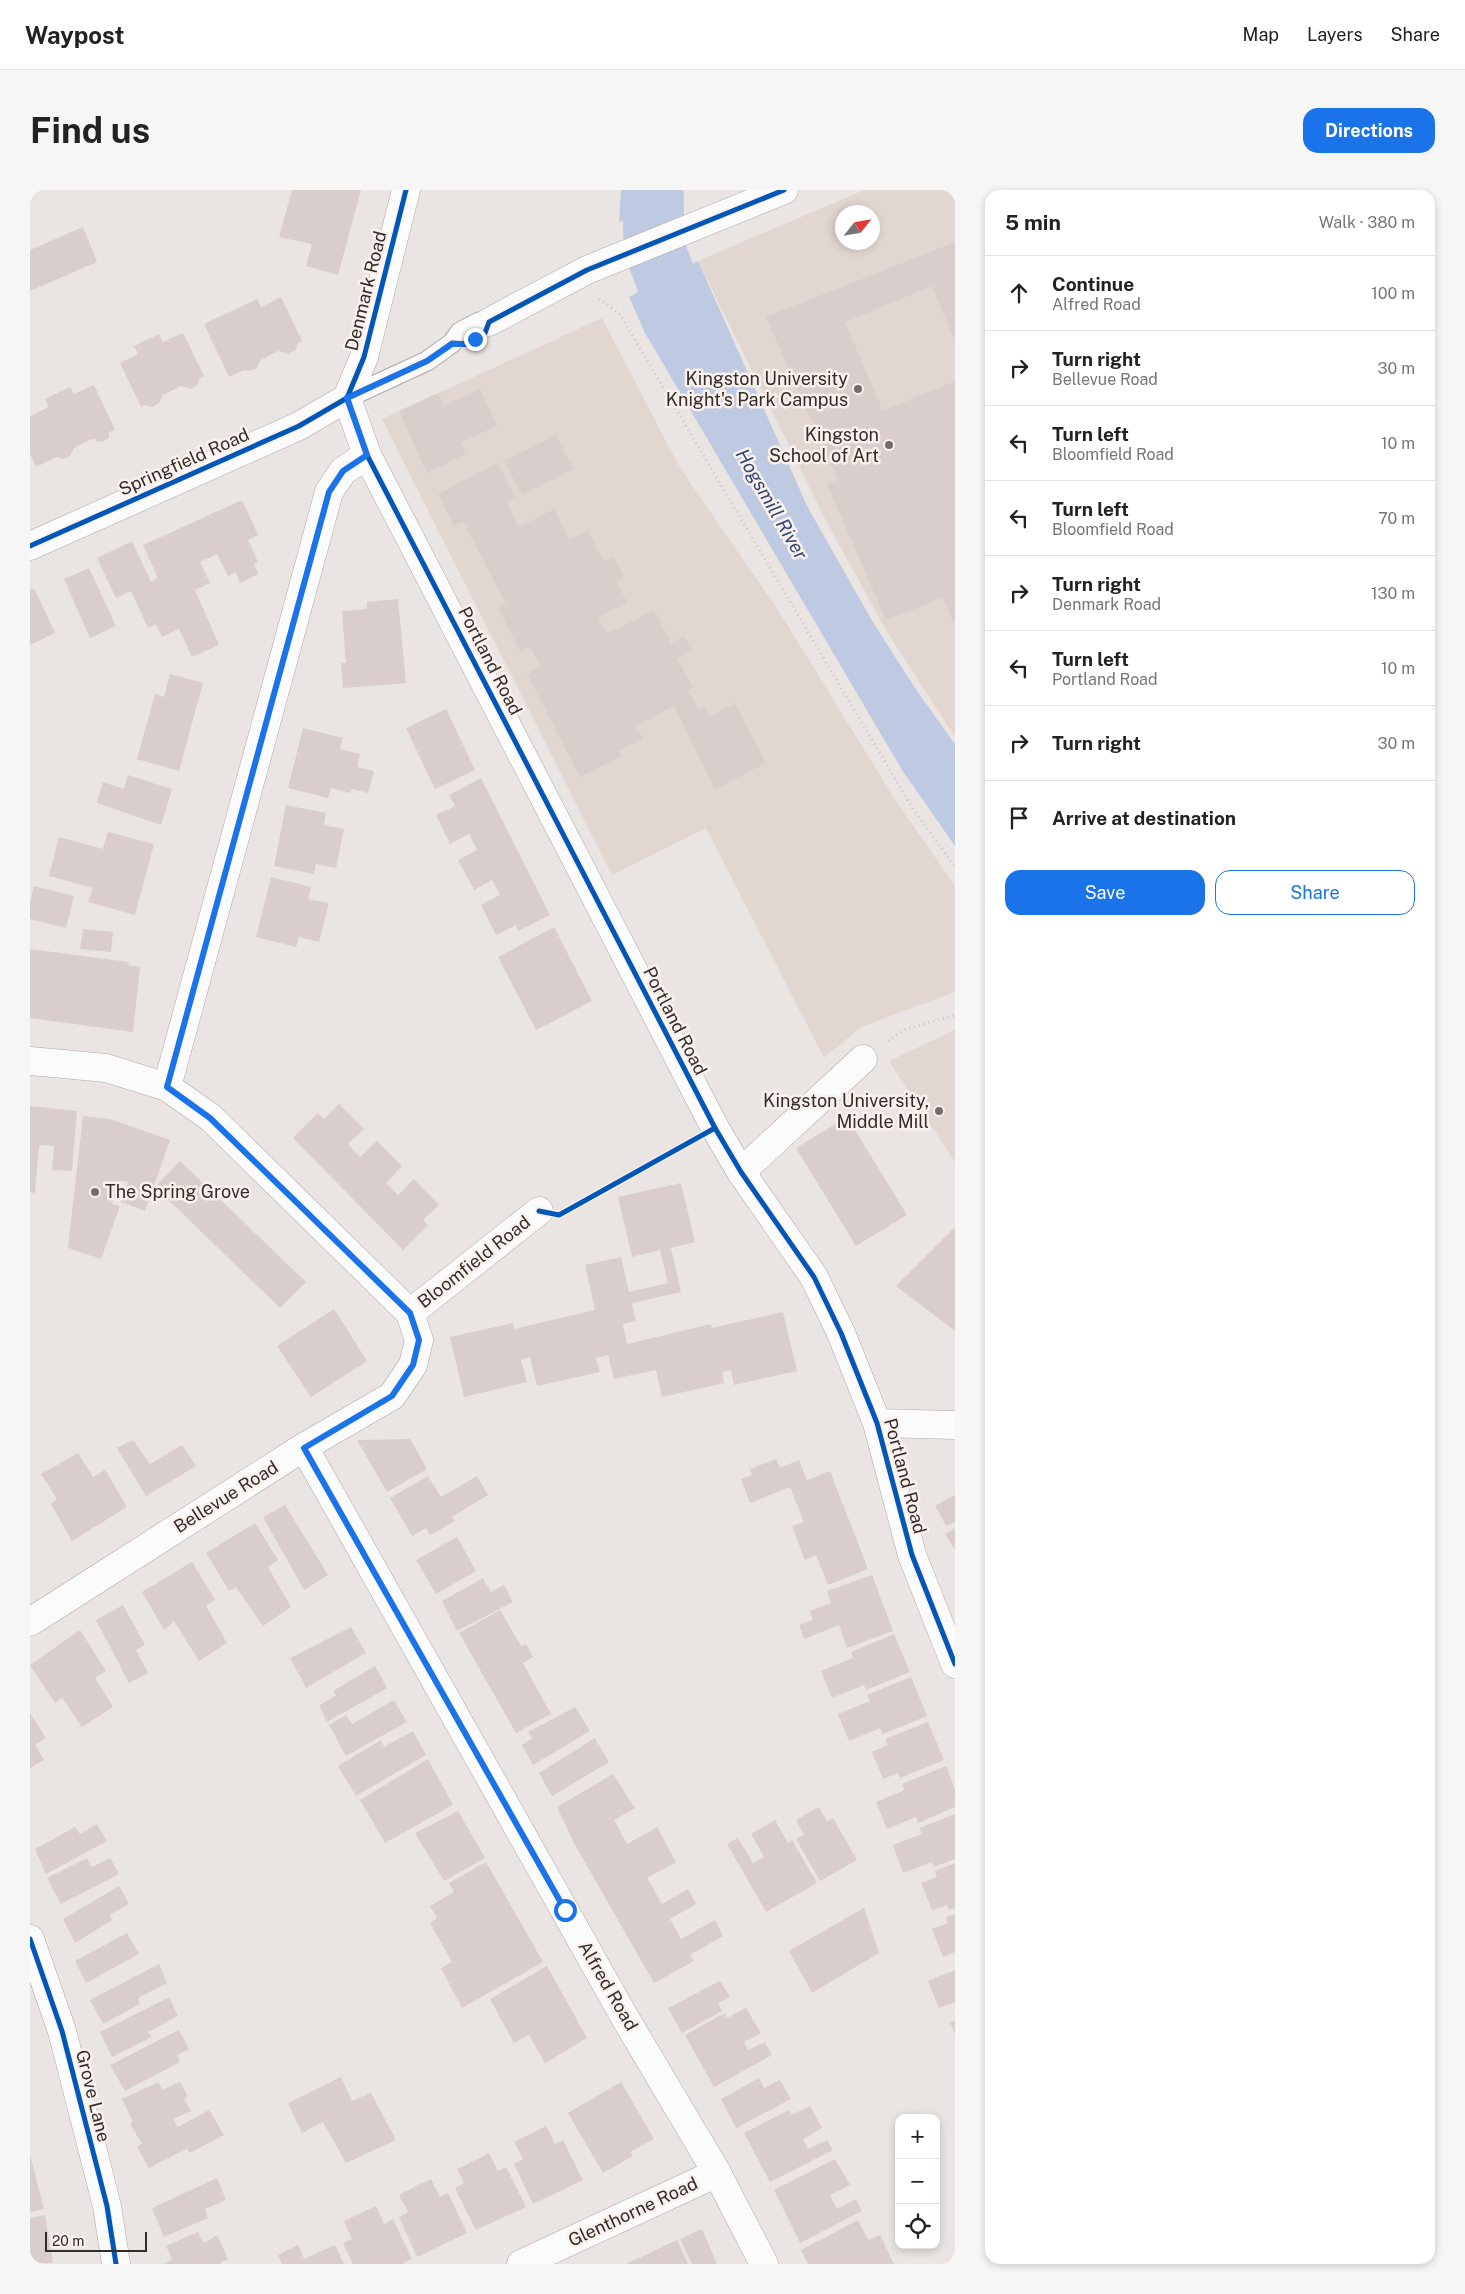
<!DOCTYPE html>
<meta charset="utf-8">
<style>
:root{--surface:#fff;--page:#f6f6f6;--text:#222;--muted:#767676;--line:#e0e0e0;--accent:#1a73e8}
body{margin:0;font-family:"Public Sans",sans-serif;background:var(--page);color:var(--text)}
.controls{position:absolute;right:15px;bottom:15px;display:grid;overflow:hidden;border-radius:10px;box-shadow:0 2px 8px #0003}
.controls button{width:45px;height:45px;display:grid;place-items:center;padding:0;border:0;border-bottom:1px solid var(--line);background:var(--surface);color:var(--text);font:25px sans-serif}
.compass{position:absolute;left:805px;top:15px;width:45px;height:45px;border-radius:50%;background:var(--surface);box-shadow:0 2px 8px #0003;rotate:59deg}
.scale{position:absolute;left:15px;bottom:12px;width:102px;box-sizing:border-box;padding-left:5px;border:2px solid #312d2b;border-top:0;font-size:14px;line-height:18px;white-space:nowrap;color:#312d2b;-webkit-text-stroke:4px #fbf1ec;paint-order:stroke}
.stop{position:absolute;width:15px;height:15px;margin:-11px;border:4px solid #1a73e8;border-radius:50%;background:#fff}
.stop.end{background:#1a73e8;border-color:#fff;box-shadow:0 1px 5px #0008}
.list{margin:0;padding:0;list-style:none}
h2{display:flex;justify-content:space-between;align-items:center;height:65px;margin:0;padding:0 20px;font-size:21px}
h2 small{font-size:16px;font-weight:400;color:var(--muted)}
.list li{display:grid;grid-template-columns:32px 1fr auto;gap:15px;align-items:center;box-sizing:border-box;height:75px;padding:0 20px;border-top:1px solid var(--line)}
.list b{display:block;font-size:19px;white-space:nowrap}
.list p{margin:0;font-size:16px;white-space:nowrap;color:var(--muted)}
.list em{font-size:16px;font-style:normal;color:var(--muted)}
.actions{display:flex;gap:10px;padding:15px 20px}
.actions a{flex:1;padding:11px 0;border:1px solid var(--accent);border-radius:15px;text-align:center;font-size:18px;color:var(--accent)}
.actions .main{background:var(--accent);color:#fff}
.icon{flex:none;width:28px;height:28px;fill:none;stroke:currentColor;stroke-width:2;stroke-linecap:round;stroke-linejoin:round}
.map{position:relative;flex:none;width:925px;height:2074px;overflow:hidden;border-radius:15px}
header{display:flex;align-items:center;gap:30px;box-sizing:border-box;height:70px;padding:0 25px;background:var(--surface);border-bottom:1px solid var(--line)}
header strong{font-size:24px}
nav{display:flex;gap:28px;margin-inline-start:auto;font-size:18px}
.intro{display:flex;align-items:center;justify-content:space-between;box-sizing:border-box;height:120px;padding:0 30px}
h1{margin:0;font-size:35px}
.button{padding:12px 22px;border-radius:15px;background:var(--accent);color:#fff;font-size:18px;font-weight:700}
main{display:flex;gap:30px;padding:0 30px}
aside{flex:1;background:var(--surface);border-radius:15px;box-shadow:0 2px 8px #0003}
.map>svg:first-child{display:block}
.built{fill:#e2d6d1;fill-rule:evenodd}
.water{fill:#becae2}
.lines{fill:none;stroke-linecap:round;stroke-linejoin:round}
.river{stroke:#becae2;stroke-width:61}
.building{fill:#d9cecb}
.service-casing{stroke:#aca8a7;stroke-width:21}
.pedestrian-casing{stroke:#aca8a7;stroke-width:29}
.minor-casing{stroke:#aca8a7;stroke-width:29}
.tertiary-casing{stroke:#aca8a7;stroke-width:29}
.path{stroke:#c8c6c6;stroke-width:3;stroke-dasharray:1 4;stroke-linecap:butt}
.service{stroke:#fcfbfb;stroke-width:19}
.pedestrian{stroke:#fcfbfb;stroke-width:28}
.minor{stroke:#fcfbfb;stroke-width:28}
.tertiary{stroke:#fcfbfb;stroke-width:28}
.cycleway-casing{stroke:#fbf1ec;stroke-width:8}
.cycleway{stroke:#0057b8;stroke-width:5}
.route{stroke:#1a73e8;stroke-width:6}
.poi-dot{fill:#726d6b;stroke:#fbf1ec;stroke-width:2}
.labels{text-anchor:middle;stroke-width:5;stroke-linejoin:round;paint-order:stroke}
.street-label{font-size:18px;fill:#312d2b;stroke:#fbf1ec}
.poi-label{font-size:18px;fill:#312d2b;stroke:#fbf1ec;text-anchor:end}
.water-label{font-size:19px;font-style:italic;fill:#2c4675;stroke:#fbf1ec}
</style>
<header>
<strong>Waypost</strong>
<nav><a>Map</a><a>Layers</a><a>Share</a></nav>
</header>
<div class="intro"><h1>Find us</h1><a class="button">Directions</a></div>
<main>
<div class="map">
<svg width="925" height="2074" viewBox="0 0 925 2074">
<rect width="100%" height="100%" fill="#eae5e2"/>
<g class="built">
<path d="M834,0h91v547l-68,-105 -63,-115 -126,-256zM812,22h30v30h-30z"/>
<polygon points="572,128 650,278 750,423 864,608 925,696 925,802 831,837 794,868 676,638 582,685 352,229"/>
<polygon points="925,840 925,972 859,871"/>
</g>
<g class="water">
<polygon points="591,0 640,0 639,11 589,32"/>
<polygon points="668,71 777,316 844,434 887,501 925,554 925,656 872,580 615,143 599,107"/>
</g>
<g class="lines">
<polyline class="river" points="623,0 624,57 665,168"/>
</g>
<g class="building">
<polygon points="262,0 331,0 308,85 276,76 282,54 249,47"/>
<polygon points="53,37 67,72 0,101 0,60"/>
<polygon points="925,52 925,151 902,96 815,132 853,221 925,191 925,435 913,408 856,430 797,294 808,290 736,127"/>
<polygon points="251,107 272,151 267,154 266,160 259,164 249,161 231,170 227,178 220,181 214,180 199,187 174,134 227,109 231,117"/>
<polygon points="153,143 174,186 169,189 168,195 161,199 151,196 133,205 129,213 122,217 116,215 111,217 90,173 108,164 104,156 129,144 133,152"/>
<polygon points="64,195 85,240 79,242 79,248 72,252 66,251 65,249 62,249 44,258 40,266 33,269 27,267 6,277 0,264 0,226 19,217 15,209 40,197 44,204"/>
<polygon points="450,199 467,236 431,252 436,264 397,283 369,221 408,203 414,216"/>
<polygon points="526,245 543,279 492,305 474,271"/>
<polygon points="468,273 485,307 476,311 489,337 524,319 539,350 558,341 574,372 584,366 594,387 586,391 597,412 568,427 577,444 624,420 641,453 654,446 662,461 648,469 663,498 658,500 668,519 675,516 681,526 705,513 736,573 685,599 644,516 606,536 613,548 589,561 592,566 550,587 497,484 511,477 500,456 490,461 468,418 476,414 433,331 424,336 408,304"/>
<polygon points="212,310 228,345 218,350 228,372 224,374 228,384 210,393 206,382 198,386 187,364 170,372 180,393 165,400 189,455 162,467 149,439 132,447 126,434 118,438 101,401 86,408 67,368 102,351 121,392 128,388 113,355"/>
<polygon points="59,378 86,436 60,448 34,389"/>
<polygon points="4,398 25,443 0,455 0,400"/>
<polygon points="368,409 376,493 313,498 311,473 316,473 312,421 337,419 337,412"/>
<polygon points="140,484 173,493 149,581 107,569 125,504 134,507"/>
<polygon points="416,519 445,580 405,599 376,538"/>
<polygon points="273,538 313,548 310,559 330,564 327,577 344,581 338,603 322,599 320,603 301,598 298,608 258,598"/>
<polygon points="98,585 142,599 131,635 67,613 73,592 94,599"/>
<polygon points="451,588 520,725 488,741 486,735 466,745 451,715 470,705 462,690 444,700 428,670 447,660 439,644 420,654 406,625 425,616 419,605"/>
<polygon points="256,615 296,623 294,635 314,639 306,678 286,674 284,684 244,676"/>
<polygon points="78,642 124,654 105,725 58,712 63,698 19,686 29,647 73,659"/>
<polygon points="241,687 281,697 278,709 299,713 289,752 269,747 266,757 226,747"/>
<polygon points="4,696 44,706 36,738 0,729 0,713"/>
<polygon points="524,737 562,811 506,840 468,767"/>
<polygon points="53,739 83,742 81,762 50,759"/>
<polygon points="0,759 99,772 98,775 110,777 103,842 0,828"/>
<polygon points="309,914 334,939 318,954 324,961 330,967 347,951 372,976 356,993 368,1005 384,989 409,1015 393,1030 398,1035 373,1060 263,948 288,923 294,929"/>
<polygon points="0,916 47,921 42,981 22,980 24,956 9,955 5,1003 0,1002"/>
<polygon points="53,926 80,929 140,950 115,1021 91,1012 98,992 91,990 82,1014 90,1016 71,1069 38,1058"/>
<polygon points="817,927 877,1025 826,1056 766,958"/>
<polygon points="150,971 276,1092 250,1118 125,997"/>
<polygon points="651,993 665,1052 641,1058 651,1102 602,1113 606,1131 593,1134 597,1154 681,1134 682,1138 753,1122 767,1181 704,1195 701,1180 692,1182 694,1193 632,1207 626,1180 584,1189 578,1165 566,1168 570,1182 507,1196 500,1167 491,1170 497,1192 434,1207 420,1147 483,1133 484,1139 565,1120 555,1075 591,1067 599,1102 638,1093 630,1060 602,1067 588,1007"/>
<polygon points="925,1037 925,1141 866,1096"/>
<polygon points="304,1119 337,1171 281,1207 247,1156"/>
<polygon points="380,1249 397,1279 357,1302 327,1250"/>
<polygon points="103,1250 120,1274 152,1255 166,1276 116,1306 87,1258"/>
<polygon points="48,1263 63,1287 75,1280 97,1317 42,1351 21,1314 27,1309 11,1284"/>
<polygon points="746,1269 750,1278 769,1270 777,1290 800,1281 838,1379 798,1395 786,1365 775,1370 762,1336 774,1332 760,1297 720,1313 711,1289 722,1285 720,1279"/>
<polygon points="398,1286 411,1307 447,1286 458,1305 422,1327 425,1331 400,1345 396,1338 382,1346 360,1308"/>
<polygon points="925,1305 925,1332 916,1336 905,1316"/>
<polygon points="255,1315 298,1385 274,1400 233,1327"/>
<polygon points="225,1333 248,1370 238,1377 261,1417 233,1436 206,1397 199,1401 176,1363"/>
<polygon points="925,1338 925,1360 915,1344"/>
<polygon points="427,1347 446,1381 406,1404 386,1370"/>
<polygon points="162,1372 185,1410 176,1416 197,1453 169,1471 144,1431 134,1440 112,1402"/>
<polygon points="842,1385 863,1441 817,1458 809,1435 774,1449 769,1435 783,1430 780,1421 801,1413 797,1401"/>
<polygon points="453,1388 461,1402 474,1395 483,1412 427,1441 412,1411"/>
<polygon points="93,1415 115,1455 106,1460 118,1483 99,1493 66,1430"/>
<polygon points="470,1420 491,1456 496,1454 503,1467 493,1473 521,1524 486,1543 429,1443"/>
<polygon points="321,1437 336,1463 276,1498 260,1468"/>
<polygon points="50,1440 76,1481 65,1488 83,1517 52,1537 32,1508 25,1513 0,1475"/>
<polygon points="864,1444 880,1482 836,1500 834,1495 802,1508 791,1481 823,1468 821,1462"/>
<polygon points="345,1476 357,1498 297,1532 289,1515 306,1506 303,1501"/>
<polygon points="881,1487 897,1526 853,1544 850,1538 819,1551 808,1524 840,1511 837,1505"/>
<polygon points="364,1510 377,1532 316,1566 299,1535 316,1525 322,1534"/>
<polygon points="545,1517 560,1541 503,1575 492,1555 503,1548 498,1542"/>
<polygon points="0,1523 16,1548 5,1555 14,1570 0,1578"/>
<polygon points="898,1532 914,1570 870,1588 868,1583 853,1589 842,1562 858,1555 855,1549"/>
<polygon points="383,1541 396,1565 326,1606 308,1576 351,1550 354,1557"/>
<polygon points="565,1548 579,1572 522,1606 509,1583"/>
<polygon points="398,1569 423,1615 355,1653 330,1610"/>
<polygon points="916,1576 925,1599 925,1617 888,1633 886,1627 857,1639 846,1612 875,1600 872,1594"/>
<polygon points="583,1584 605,1618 584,1630 597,1654 627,1637 646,1672 617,1688 632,1714 658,1699 666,1714 640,1729 651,1749 685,1730 693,1746 660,1765 664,1771 624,1793 544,1653 527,1617"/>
<polygon points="789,1617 797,1631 803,1628 827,1670 790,1691 766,1649 774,1645 766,1630"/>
<polygon points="428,1621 455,1668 414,1691 385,1643"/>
<polygon points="925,1624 925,1669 904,1677 902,1672 873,1683 863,1655 892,1644 889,1638"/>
<polygon points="745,1630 758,1653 762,1650 787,1693 736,1722 697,1654 708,1648 723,1673 734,1667 721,1644"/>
<polygon points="67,1634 77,1651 16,1684 5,1659 45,1637 50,1644"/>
<polygon points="57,1668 62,1677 80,1668 89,1684 31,1714 17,1688"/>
<polygon points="456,1672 513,1772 432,1818 411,1778 422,1772 400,1733 407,1728 400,1716 424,1702 419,1693"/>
<polygon points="925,1673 925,1718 919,1720 917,1715 902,1720 891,1693 907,1687 905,1681"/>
<polygon points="89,1696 99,1714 80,1725 82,1730 45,1753 33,1729"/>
<polygon points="834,1718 849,1763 782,1803 759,1761"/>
<polygon points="925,1724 925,1762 913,1767 902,1739 918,1733 916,1727"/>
<polygon points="97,1743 109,1764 56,1793 45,1771"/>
<polygon points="129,1774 137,1793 108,1808 110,1814 73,1834 60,1810"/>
<polygon points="517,1776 557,1848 515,1873 499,1845 484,1853 460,1809"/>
<polygon points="925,1780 925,1812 909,1818 898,1791"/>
<polygon points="690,1791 700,1807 688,1813 692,1821 652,1843 638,1818"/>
<polygon points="139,1807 148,1826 118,1842 122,1847 82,1867 70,1842"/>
<polygon points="716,1818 731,1843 714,1852 718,1860 735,1852 742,1865 684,1897 655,1845 695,1823 697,1828"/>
<polygon points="925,1830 925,1845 920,1832"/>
<polygon points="149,1840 159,1859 147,1865 150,1872 95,1901 80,1875"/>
<polygon points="311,1887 322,1911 341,1903 366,1950 316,1973 293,1932 272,1943 258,1913"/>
<polygon points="729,1888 734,1898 750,1890 761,1909 706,1938 691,1909"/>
<polygon points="129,1892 132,1900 150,1892 158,1907 154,1909 161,1921 143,1929 148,1937 179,1920 194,1945 160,1963 157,1959 119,1978 107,1957 112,1954 100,1934 103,1932 92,1909"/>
<polygon points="591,1892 624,1949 600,1962 603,1966 573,1983 538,1923"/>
<polygon points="780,1916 792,1938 773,1949 778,1959 797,1950 803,1960 740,1992 714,1943 759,1920 761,1925"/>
<polygon points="516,1936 525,1954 533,1950 553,1990 503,2014 484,1974 493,1969 484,1952"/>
<polygon points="459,1963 468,1981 476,1977 496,2017 446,2040 425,1998 434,1993 427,1979"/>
<polygon points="0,1965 14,2019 0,2022"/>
<polygon points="805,1969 820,1995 800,2005 807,2019 826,2009 832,2021 770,2053 744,2000"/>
<polygon points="187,1988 196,2010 175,2019 178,2028 134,2047 122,2018"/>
<polygon points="401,1989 410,2007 418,2003 437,2043 387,2067 369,2027 378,2022 369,2005"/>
<polygon points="346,2016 354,2034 363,2029 382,2069 372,2074 323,2074 313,2053 322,2049 314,2031"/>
<polygon points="15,2025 23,2073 0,2074 0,2028"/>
<polygon points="828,2030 838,2050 850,2045 864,2074 778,2074 771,2060"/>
<polygon points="672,2039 687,2074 662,2074 650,2049"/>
<polygon points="168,2042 174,2053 187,2045 198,2069 189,2074 134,2074 142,2069 136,2056"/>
<polygon points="647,2050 658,2074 596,2074"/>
<polygon points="268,2055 274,2069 305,2055 314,2074 252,2074 248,2065"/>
</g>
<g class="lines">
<defs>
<polyline id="service" points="317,208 397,171 422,153 430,142 449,132 459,132"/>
<polyline id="pedestrian" points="459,132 557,80 754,0"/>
<g id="minor">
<polyline points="317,208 337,265 685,938 711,982 784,1087 811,1143 847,1233 882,1365 925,1474"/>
<polyline points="317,208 334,167 376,0"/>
<polyline points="0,356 269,236 317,208"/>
<polyline points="0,871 76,878 137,897 180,927 380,1123 389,1150 383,1175 362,1206 274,1257 0,1432"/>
<polyline points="137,897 299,302 313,281 337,265"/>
<polyline points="711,982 833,869"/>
<polyline points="380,1123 509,1021"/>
<polyline points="847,1233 925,1235"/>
<polyline points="274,1257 594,1826 687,1983 734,2074"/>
<polyline points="491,2074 687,1983"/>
</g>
<polyline id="tertiary" points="0,1749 32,1841 77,2016 86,2074"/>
</defs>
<use href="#service" class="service-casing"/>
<use href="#pedestrian" class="pedestrian-casing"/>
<use href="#minor" class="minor-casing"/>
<use href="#tertiary" class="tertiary-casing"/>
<g class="path">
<polyline points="569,109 589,123 883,619 925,677"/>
<polyline points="858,851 874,840 925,825"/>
</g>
<use href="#service" class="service"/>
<use href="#pedestrian" class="pedestrian"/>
<use href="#minor" class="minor"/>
<use href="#tertiary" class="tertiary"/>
<defs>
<g id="cycleway">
<polyline points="317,208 337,265 685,938 711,982 784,1087 811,1143 847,1233 882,1365 925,1474"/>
<polyline points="317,208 334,167 376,0"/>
<polyline points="0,356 269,236 317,208 397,171 422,153 437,154 455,143 459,132 557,80 754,0"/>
<polyline points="509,1021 529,1025 685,938"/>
<polyline points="0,1749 32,1841 77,2016 86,2074"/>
</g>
</defs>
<use href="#cycleway" class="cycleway-casing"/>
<use href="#cycleway" class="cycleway"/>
</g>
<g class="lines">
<polyline class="route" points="445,149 436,154 422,154 397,171 317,208 337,265 313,281 299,302 137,897 180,928 380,1123 389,1150 383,1175 362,1206 274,1258 535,1720"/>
</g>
<g class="poi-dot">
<circle cx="828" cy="199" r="5"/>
<circle cx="859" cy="255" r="5"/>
<circle cx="909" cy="921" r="5"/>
<circle cx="65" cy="1002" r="5"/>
</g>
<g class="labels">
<g class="street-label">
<text transform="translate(336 101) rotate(-76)" y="6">Denmark Road</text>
<text transform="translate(154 272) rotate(-24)" y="6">Springfield Road</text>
<text transform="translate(460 471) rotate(63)" y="6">Portland Road</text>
<text transform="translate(645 831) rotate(63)" y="6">Portland Road</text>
<text transform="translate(444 1072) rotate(-38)" y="6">Bloomfield Road</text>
<text transform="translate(875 1286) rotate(75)" y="6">Portland Road</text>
<text transform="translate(196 1307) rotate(-32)" y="6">Bellevue Road</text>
<text transform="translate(578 1796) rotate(60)" y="6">Alfred Road</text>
<text transform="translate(63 1906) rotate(76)" y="6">Grove Lane</text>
<text transform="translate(603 2022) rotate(-25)" y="6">Glenthorne Road</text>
</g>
<g class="poi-label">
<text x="818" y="195">Kingston University<tspan x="818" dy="21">Knight's Park Campus</tspan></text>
<text x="849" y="251">Kingston<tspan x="849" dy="21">School of Art</tspan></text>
<text x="899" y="917">Kingston University,<tspan x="899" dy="21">Middle Mill</tspan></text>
<text x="75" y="1008" text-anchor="start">The Spring Grove</text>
</g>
<g class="water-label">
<text transform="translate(742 314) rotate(60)" y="7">Hogsmill River</text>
</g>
</g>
</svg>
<div class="controls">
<button>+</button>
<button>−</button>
<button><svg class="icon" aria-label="locate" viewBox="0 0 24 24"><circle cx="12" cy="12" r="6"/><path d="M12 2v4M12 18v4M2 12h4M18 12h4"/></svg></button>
</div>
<svg class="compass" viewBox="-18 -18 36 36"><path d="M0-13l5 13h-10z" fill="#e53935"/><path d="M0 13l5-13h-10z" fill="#767676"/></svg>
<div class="scale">20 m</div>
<div class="stop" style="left:535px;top:1720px"></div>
<div class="stop end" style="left:445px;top:149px"></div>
</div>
<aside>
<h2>5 min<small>Walk · 380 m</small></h2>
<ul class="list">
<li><svg class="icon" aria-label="ahead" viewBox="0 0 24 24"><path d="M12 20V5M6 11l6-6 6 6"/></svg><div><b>Continue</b><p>Alfred Road</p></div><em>100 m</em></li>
<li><svg class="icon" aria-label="right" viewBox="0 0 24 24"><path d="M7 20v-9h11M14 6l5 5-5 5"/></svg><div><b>Turn right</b><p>Bellevue Road</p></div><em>30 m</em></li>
<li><svg class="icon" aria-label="left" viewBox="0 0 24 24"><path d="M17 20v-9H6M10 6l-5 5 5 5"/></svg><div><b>Turn left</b><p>Bloomfield Road</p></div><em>10 m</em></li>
<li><svg class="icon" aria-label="left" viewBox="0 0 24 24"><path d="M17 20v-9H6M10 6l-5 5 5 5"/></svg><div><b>Turn left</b><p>Bloomfield Road</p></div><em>70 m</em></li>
<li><svg class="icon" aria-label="right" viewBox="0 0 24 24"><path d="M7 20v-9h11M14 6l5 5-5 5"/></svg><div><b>Turn right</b><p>Denmark Road</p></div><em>130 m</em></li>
<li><svg class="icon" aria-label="left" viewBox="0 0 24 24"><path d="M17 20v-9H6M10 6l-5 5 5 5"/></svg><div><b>Turn left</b><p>Portland Road</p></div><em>10 m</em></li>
<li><svg class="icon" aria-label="right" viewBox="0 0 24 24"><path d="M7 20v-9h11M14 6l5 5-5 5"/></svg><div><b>Turn right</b></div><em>30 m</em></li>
<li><svg class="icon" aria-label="arrive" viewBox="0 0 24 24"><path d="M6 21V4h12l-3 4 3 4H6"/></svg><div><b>Arrive at destination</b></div></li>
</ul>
<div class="actions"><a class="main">Save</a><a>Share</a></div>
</aside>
</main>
